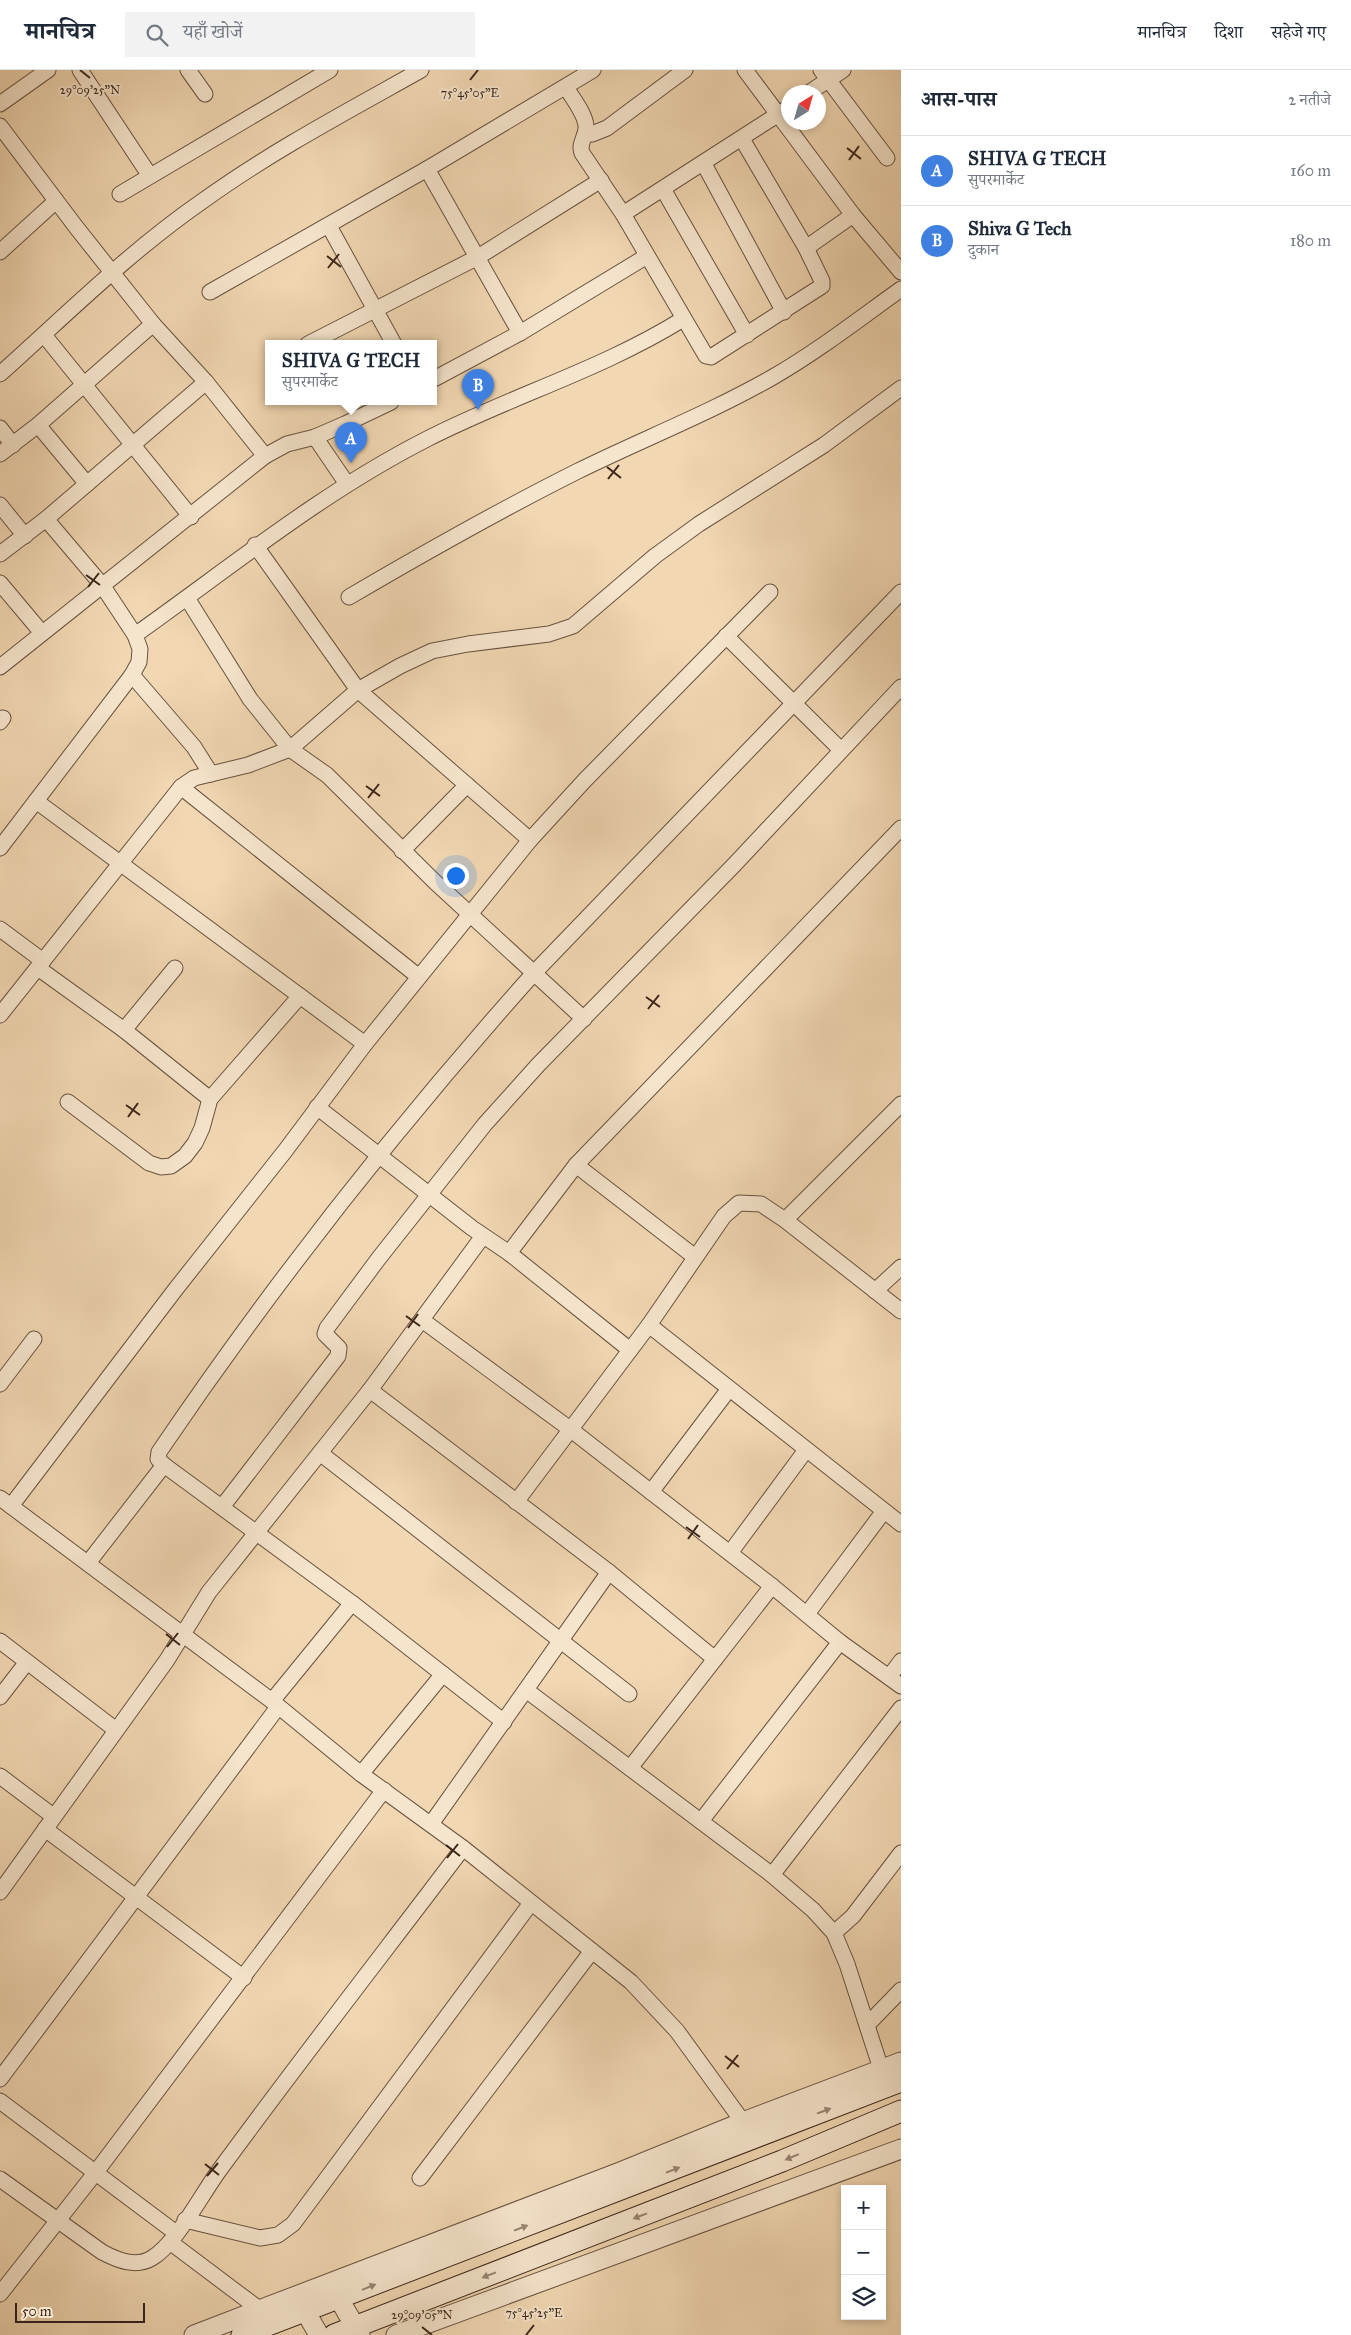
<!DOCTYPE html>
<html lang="hi">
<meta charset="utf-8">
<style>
:root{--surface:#fff;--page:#f2f2f3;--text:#1f2937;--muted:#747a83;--line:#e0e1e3;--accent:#1a73e8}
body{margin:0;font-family:"IM FELL Great Primer","Noto Serif Devanagari",serif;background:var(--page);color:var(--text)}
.controls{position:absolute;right:15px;bottom:15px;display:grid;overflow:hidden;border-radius:0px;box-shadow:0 2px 8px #0003}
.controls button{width:45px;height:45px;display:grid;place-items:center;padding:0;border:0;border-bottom:1px solid var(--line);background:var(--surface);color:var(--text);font:25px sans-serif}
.compass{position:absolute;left:781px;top:15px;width:45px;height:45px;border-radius:50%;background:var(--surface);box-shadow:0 2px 8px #0003;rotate:37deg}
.scale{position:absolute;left:15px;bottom:12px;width:130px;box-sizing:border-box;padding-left:5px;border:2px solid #3b2519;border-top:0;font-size:14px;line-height:18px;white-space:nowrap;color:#3b2519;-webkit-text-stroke:4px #f6e5cd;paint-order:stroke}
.you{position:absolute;left:455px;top:805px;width:18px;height:18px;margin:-12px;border:4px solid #fff;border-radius:50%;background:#1a73e8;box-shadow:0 0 0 8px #1a73e833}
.badge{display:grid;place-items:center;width:32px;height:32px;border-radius:50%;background:var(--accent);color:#fff;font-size:16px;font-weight:700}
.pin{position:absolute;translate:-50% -41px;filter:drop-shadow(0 1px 2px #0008)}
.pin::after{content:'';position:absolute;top:26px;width:18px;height:15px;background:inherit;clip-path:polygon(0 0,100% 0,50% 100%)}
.popup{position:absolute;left:265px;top:270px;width:172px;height:65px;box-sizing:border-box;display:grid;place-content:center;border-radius:0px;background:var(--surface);filter:drop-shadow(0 1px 4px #0005);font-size:16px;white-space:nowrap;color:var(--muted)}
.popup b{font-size:19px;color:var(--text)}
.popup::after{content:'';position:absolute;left:50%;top:100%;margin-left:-10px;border:10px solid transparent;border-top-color:var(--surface)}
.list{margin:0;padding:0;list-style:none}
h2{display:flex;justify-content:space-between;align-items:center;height:65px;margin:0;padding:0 20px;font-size:21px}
h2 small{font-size:16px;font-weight:400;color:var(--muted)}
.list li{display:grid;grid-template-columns:32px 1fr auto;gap:15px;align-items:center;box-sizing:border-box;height:70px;padding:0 20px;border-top:1px solid var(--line)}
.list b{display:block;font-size:19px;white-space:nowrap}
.list p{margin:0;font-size:16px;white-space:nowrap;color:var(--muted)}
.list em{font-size:16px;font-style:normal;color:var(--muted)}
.icon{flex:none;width:28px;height:28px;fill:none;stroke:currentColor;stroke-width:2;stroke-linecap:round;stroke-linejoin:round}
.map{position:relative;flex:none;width:901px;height:2265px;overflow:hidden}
header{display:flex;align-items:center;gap:30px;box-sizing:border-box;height:70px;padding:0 25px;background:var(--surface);border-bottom:1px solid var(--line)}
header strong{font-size:24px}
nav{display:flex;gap:28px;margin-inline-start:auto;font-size:18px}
.search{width:350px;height:45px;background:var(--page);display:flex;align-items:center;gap:12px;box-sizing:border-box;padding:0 18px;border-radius:0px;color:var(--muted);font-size:19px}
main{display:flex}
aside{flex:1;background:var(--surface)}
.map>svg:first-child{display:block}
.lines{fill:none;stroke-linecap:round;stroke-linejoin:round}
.minor-casing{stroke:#68523f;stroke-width:17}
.tertiary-casing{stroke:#68523f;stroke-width:21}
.secondary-casing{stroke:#3b2519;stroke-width:23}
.minor{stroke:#f6e5cd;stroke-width:15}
.tertiary{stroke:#f6e5cd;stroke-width:19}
.secondary{stroke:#f6e5cd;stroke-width:21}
.oneway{fill:#988573}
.ticks{fill:none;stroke:#3b2519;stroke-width:2}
.ticks-label{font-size:12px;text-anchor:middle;fill:#3b2519;stroke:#f6e5cd;stroke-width:4;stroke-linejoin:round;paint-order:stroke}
</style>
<header>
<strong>मानचित्र</strong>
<div class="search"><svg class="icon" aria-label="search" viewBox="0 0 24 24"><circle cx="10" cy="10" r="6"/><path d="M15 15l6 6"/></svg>यहाँ खोजें</div>
<nav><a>मानचित्र</a><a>दिशा</a><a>सहेजे गए</a></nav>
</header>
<main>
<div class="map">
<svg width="901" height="2265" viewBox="0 0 901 2265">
<rect width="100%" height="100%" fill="#f1d7b2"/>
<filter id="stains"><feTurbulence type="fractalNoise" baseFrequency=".004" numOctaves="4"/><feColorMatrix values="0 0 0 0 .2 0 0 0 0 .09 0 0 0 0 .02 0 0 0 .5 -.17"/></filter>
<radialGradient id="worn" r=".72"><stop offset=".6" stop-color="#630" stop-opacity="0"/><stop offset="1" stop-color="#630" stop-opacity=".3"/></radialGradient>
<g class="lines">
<defs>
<g id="minor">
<polyline points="80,0 150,106"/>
<polyline points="188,0 205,24"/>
<polyline points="745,0 853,145 901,202"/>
<polyline points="821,0 887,88"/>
<path d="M566,17c6,11 19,26 20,39 1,10 -8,17 -4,27l41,61 83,142 5,1 111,-71v-5l-16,-33 -64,-109"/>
<polyline points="810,22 843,0"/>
<polyline points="0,34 48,0"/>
<polyline points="0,56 76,157 153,254 206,312 265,386"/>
<polyline points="586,64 592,64 607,58 685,0"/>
<polyline points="704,94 784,242"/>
<polyline points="427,99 520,263"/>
<polyline points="663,119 747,265"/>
<polyline points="120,124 330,0"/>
<polyline points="623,144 788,38"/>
<polyline points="329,156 394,274"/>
<polyline points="806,178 853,145"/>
<polyline points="0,182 56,131"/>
<polyline points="210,222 427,99 593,0"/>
<polyline points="44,265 191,447"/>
<polyline points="308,274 478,187 601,110"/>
<path d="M0,304c66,-59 130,-123 204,-174 68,-49 144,-89 217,-130"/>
<polyline points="434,309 520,263 647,186"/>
<polyline points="38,355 87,414"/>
<polyline points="0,358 13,375"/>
<polyline points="315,367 347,414"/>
<polyline points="0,384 38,355 153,254"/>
<polyline points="0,435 25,466"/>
<polyline points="255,475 358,620 530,770"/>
<polyline points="0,484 46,449 206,312"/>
<polyline points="0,513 42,563"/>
<path d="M349,527c75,-44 151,-87 229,-126 65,-32 132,-58 195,-94 45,-26 86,-58 128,-88"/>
<polyline points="187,528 250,629 290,679 327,705 435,812 584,949"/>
<path d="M135,565c96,-68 186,-142 292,-196 84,-43 176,-70 256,-120"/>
<polyline points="726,566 841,680"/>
<polyline points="0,597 265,386 287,374 315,367 345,354 391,332"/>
<polyline points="132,605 194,677 211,704"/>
<polyline points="0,652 3,648"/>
<polyline points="181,717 419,907"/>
<polyline points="36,731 365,974"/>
<polyline points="0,778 132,605 139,592 140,579 135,565 102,515 46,449"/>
<polyline points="402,781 467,715"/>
<polyline points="0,859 43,891"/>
<polyline points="38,898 124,960 210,1029"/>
<polyline points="0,945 181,717 194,708 248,695 290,679 358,620 400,596 432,581 468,574 549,564 573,556 655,486 699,454 824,375 901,318"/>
<polyline points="124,960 175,898"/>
<polyline points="68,1032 149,1093 161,1097 171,1096 185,1086 195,1073 202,1058 210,1029 300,926"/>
<polyline points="317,1037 472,1158 509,1183 630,1280"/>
<polyline points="576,1095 695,1187"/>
<polyline points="785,1150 901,1034"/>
<polyline points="509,1183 576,1095 901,758"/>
<polyline points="875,1221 901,1197"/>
<polyline points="422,1250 570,1359 772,1516 840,1572 901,1616"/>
<polyline points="649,1255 901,1454"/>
<polyline points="0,1314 34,1269"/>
<polyline points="370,1320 609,1502 715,1589"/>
<polyline points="320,1383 629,1624"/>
<polyline points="651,1422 729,1319"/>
<polyline points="0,1428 272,1631 361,1704 463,1778 631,1912 677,1961 743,2052"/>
<polyline points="516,1432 649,1255 724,1146 739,1133 761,1134 785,1150 901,1241"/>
<polyline points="11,1436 175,1220 285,1081 365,974 530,770 585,710 770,522"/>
<polyline points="222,1437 338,1286 339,1278 325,1264 327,1258 379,1188 485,1054 538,995 734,795 901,617"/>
<polyline points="730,1483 806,1380"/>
<polyline points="88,1493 164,1395"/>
<polyline points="807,1544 884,1441"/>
<polyline points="0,1571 116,1660"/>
<polyline points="889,1607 901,1591"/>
<polyline points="526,1620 772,1805 813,1840 834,1863 847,1894 884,2008"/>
<polyline points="0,1627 27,1592"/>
<polyline points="272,1631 352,1533"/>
<path d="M504,1652l-152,-119 -188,-138 -6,-6 1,-7c114,-168 240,-328 375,-479l367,-381"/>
<polyline points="630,1698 772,1516"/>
<polyline points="361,1704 443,1604"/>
<polyline points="0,1706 53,1746"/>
<polyline points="701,1751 840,1572"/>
<polyline points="431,1754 609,1502"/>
<polyline points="45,1759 244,1908"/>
<polyline points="772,1805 901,1638"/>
<polyline points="0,1822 167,1590 209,1522 370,1320 483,1166"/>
<polyline points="834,1863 853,1846 901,1783"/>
<polyline points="867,1955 901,1920"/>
<polyline points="0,2009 278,1637"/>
<polyline points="0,2031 176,2163"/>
<polyline points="420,2108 592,1881"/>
<path d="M0,2109l102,73c15,8 34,16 50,6 25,-15 50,-65 69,-90 79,-108 161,-213 242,-320"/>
<polyline points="185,2150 260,2168 278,2165 293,2154 531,1833"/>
<polyline points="170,2172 259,2239"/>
<polyline points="0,2224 96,2102 384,1720"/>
</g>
<g id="tertiary">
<polyline points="339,2229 360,2265"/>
<polyline points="305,2241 319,2265"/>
<polyline points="194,2265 620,2102 743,2052 901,1992"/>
<polyline points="396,2265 901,2079"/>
</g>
<g id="secondary">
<polyline points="242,2265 901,2011"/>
<polyline points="334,2265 782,2091 901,2041"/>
</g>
</defs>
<use href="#minor" class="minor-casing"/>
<use href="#tertiary" class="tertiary-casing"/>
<use href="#secondary" class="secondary-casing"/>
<use href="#minor" class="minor"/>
<use href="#tertiary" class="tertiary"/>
<use href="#secondary" class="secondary"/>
</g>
<defs><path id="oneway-solid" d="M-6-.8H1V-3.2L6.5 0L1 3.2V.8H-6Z" transform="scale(1.25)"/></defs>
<g class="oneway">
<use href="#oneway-solid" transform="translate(824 2041) rotate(-21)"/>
<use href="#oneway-solid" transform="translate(792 2087) rotate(157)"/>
<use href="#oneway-solid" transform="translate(673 2100) rotate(-21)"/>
<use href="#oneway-solid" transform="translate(640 2146) rotate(159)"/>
<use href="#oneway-solid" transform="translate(521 2158) rotate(-21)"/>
<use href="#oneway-solid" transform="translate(489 2205) rotate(159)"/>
<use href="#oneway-solid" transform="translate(369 2217) rotate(-22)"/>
</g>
<path class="ticks" d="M80,0l10,8M470,10l8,-10M847,78l14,11M849,90l10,-14M327,186l14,11M328,198l11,-14M607,397l14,11M608,409l11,-14M86,505l14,10M88,517l11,-14M366,716l14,10M368,728l11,-14M646,927l14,10M648,939l11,-14M126,1035l14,10M128,1047l10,-14M406,1246l14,10M408,1258l10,-14M686,1457l14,10M688,1469l10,-14M166,1564l14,11M167,1577l11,-14M446,1775l14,11M447,1788l11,-14M725,1986l14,11M727,1999l11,-14M205,2094l14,11M207,2106l11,-13M422,2257l10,8M526,2265l8,-10"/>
<g class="ticks-label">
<text x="90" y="24">29°09'25"N</text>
<text x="470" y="27">75°45'05"E</text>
<text x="534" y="2247">75°45'25"E</text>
<text x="422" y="2249">29°09'05"N</text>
</g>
<rect width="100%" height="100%" filter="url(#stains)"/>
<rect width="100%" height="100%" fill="url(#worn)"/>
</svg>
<div class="controls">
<button>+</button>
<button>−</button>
<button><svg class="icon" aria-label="layers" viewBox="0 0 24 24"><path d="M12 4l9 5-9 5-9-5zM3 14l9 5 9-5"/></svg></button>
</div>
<svg class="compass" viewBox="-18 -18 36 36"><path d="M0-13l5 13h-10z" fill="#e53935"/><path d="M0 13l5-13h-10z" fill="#747a83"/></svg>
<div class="scale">50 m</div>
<div class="you"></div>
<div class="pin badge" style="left:351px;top:393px;background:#3f7fe0">A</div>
<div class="popup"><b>SHIVA G TECH</b>सुपरमार्केट</div>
<div class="pin badge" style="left:478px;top:340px;background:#3f7fe0">B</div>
</div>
<aside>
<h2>आस-पास<small>2 नतीजे</small></h2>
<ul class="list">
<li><span class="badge" style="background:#3f7fe0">A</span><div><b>SHIVA G TECH</b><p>सुपरमार्केट</p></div><em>160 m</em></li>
<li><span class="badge" style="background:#3f7fe0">B</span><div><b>Shiva G Tech</b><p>दुकान</p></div><em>180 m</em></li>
</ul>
</aside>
</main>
